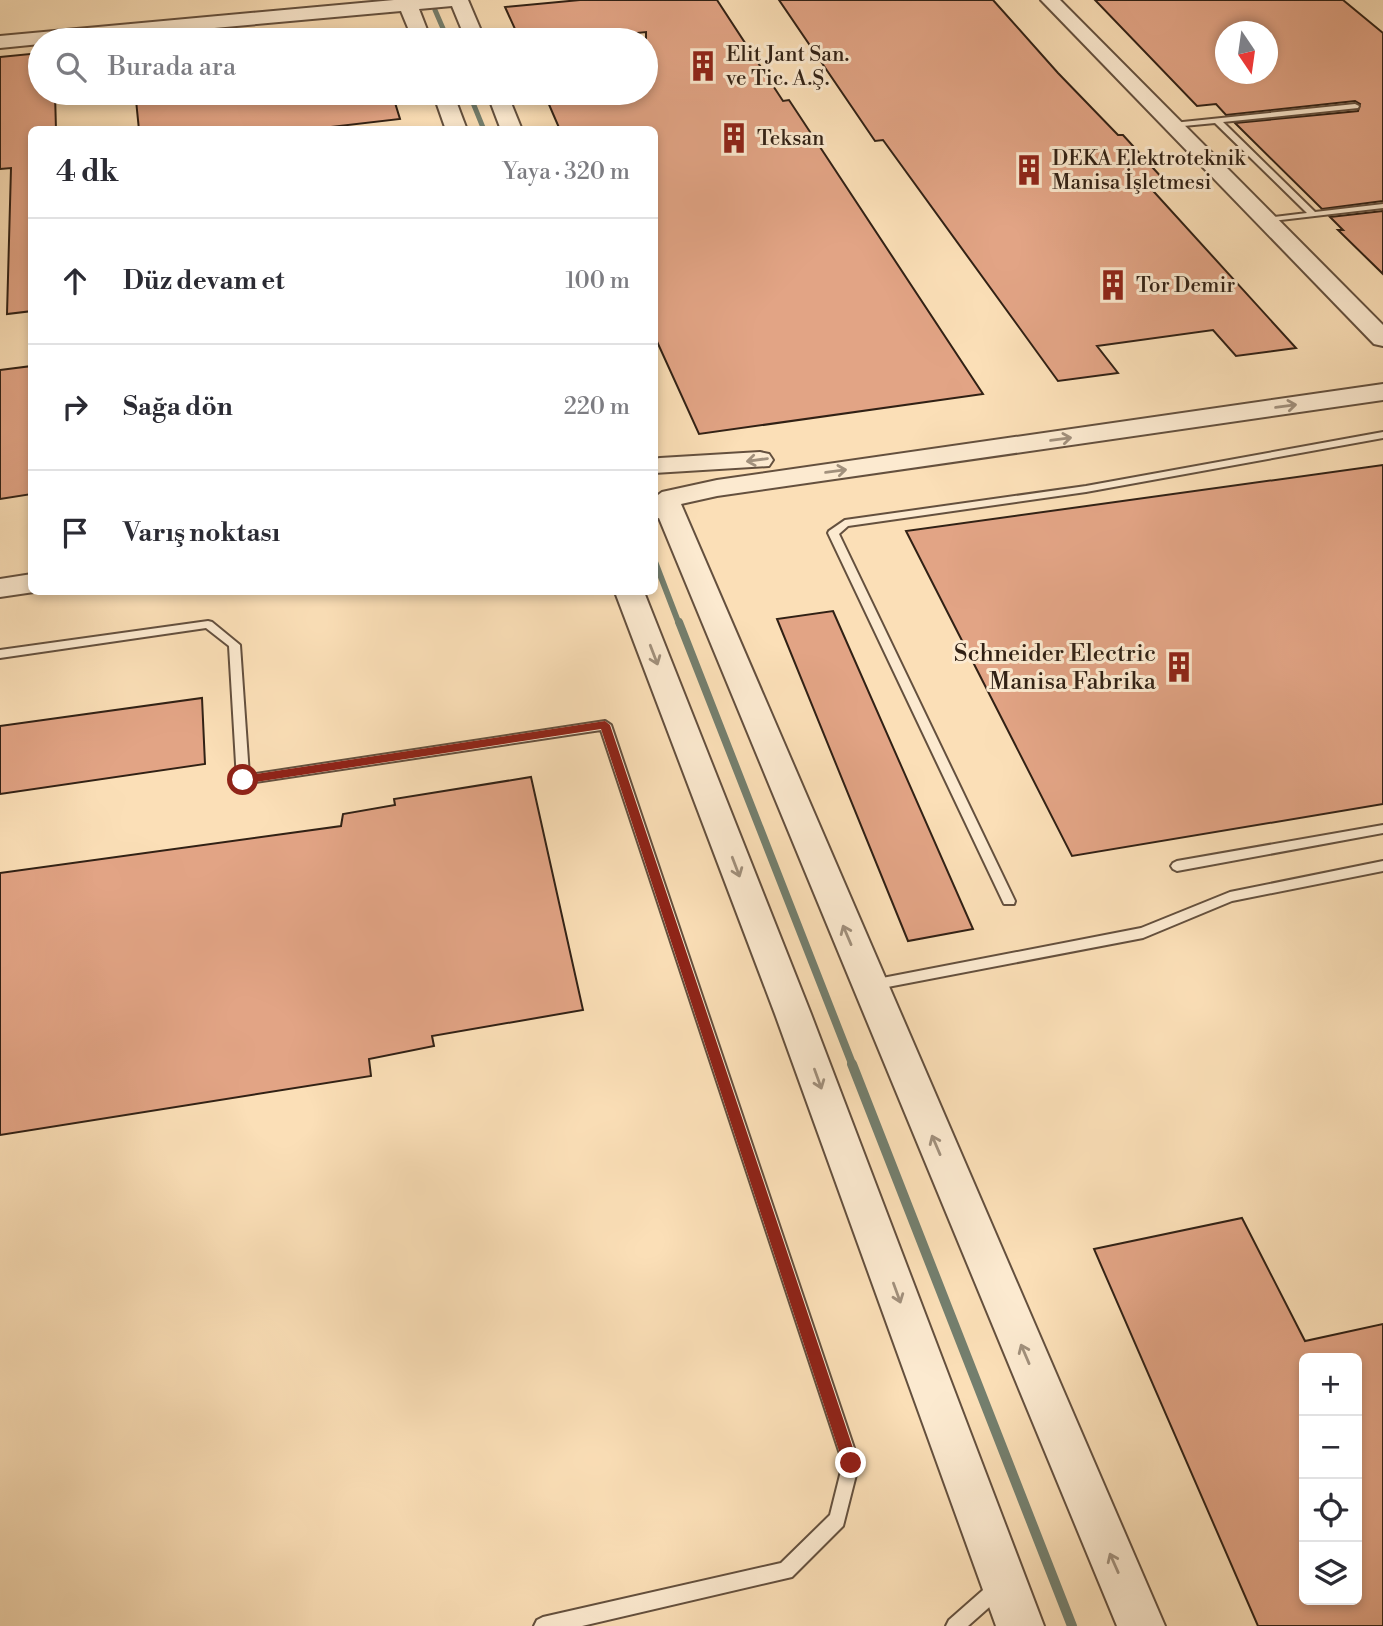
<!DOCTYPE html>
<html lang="tr">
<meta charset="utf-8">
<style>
:root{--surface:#fff;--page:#f2f2f3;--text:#2b2b33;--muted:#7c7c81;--line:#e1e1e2}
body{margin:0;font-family:"Libre Bodoni",serif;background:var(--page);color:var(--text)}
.controls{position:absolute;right:21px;bottom:21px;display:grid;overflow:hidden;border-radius:10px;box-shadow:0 4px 10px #0003}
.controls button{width:63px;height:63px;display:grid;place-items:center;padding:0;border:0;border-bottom:2px solid var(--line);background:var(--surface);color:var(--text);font:35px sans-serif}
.compass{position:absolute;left:1215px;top:21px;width:63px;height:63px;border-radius:50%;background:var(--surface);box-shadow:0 4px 10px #0003;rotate:167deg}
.stop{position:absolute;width:21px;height:21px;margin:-16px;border:5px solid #8f2418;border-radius:50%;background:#fff}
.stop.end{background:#8f2418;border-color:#fff;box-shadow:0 2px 7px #0008}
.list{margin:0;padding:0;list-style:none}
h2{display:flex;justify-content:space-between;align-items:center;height:91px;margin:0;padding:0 28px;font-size:30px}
h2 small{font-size:23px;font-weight:400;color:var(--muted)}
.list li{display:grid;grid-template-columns:46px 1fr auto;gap:21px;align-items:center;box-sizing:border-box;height:126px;padding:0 28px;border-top:2px solid var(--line)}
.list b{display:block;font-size:26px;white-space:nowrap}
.list em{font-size:23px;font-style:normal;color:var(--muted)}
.icon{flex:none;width:38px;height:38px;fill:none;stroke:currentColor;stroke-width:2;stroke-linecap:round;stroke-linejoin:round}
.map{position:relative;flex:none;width:1383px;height:1626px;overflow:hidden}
.search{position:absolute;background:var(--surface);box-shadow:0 4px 10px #0003;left:28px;top:28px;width:630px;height:77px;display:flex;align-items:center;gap:18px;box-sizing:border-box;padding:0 24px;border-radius:38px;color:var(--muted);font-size:26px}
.panel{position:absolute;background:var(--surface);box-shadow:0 4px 10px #0003;left:28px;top:126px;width:630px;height:469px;border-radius:10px}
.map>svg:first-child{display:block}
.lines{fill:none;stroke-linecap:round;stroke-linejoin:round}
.stream-far3{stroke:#747f6e;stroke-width:5}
.stream-far2{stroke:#747f6e;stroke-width:6}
.stream-far1{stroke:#747f6e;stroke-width:8}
.stream{stroke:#747f6e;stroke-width:10}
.building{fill:#e2a485;stroke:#312115;stroke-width:2;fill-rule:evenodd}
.service-casing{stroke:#64503e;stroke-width:4}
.tertiary-casing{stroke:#64503e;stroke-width:4}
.service{fill:#fcead0;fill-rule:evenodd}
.tertiary{fill:#fcead0;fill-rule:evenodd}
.oneway{stroke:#a1907c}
.route{fill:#8f2418}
.labels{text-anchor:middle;stroke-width:6;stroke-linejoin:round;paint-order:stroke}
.far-poi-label{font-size:21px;fill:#312115;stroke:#fcead0;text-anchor:start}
.poi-label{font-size:24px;fill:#312115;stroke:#fcead0;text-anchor:end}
</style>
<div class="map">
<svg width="1383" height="1626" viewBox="0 0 1383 1626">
<rect width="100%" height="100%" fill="#fbdfb7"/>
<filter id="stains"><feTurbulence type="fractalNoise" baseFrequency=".00286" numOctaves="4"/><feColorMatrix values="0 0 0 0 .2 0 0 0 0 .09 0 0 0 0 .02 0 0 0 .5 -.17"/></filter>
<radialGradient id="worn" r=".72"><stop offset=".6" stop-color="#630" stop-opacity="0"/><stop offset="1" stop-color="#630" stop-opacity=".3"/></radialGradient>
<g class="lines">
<g class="stream-far3">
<polyline points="435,10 448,40"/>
<polyline points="469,93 484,130"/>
</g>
<polyline class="stream-far2" points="654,559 679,624"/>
<polyline class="stream-far1" points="679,622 853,1066"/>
<polyline class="stream" points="852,1064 1072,1626"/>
</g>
<g class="building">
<polygon points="580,0 717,0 783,101 789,100 983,394 699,434 654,335 654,130 560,130 544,93 646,93 646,32 567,40 520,40 505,7"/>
<polygon points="779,0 993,0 1058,73 1118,135 1123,135 1164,180 1145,182 1296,348 1236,356 1213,330 1097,346 1118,373 1058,381 883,140 875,141"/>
<path d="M1095,0h248l40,33v168l-61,8 -87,-86 123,-12 2,-7 -5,-3 -129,14 -10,-11 -19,2zM1226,32h42v42h-42z"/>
<polygon points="40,53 40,93 55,93 56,130 32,130 32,311 7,314 11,168 0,169 0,57"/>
<polygon points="201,93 392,93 400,119 305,130 139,130 136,100"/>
<polygon points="1383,211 1383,274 1338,230 1343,230 1330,217"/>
<polygon points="32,366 32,494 0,499 0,370"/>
<polygon points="1383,465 1383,804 1072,856 906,531"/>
<polygon points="833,611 973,929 908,941 777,619"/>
<polygon points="202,698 205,764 0,794 0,726"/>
<polygon points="531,777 583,1010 432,1036 434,1046 369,1059 371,1076 0,1135 0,873 341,826 343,814 395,805 394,799"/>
<path d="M1242,1218l63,123 78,-17v302h-125l-164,-377zM1304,1358h53v242h-53z"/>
</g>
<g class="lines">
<defs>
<g id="service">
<polygon points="1355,104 1359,106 1358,108 1223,122 1315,212 1383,204 1383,208 1263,222 1262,220 1266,218 1307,213 1215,123 1173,127 1169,125 1173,123"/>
<polygon points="1383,432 1383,438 1086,492 848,526 839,534 1015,901 1014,904 1004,904 828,533 829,531 845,520 1086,486"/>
<polygon points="208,621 212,622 240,645 249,775 605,721 611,725 859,1463 843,1526 792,1577 582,1626 534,1626 537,1620 543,1617 781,1563 830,1515 843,1463 601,730 243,784 237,780 229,646 206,628 0,658 0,650"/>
<polygon points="1383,825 1383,833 1177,871 1173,869 1171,866 1173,863 1177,861"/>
<polygon points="1383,861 1383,871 1232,901 1143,938 872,990 867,989 865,985 867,981 872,980 1141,928 1230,892"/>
<polygon points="997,1580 1003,1583 1006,1589 1003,1595 968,1626 946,1626 949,1620 991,1583"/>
</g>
<g id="tertiary">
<polygon points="394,0 468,0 485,40 466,40 452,6 419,9 431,40 413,40 401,11 81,40 40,40 40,44 0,48 0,36"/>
<polygon points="1041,0 1060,0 1383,325 1383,346 1374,344"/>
<polygon points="433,93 453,93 467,130 446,130"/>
<polygon points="487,93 507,93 522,130 501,130"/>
<polygon points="1383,384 1383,400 717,496 681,504 1165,1626 1117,1626 659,518 654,519 654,498 662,492 717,480"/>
<polygon points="760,452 769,454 773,460 769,466 654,473 654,459 660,458"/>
<polygon points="32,574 32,592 34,592 0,597 0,579"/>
<polygon points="615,592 644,592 811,1014 1044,1626 996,1626 775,1014"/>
</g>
</defs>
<use href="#service" class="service-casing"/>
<use href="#tertiary" class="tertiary-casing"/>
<use href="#service" class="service"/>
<use href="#tertiary" class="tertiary"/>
</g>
<defs><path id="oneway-shaft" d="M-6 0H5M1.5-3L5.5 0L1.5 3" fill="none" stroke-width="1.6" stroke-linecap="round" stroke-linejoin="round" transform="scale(1.75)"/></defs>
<g class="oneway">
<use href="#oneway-shaft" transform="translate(1286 406) rotate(-8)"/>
<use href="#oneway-shaft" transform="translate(1061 439) rotate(-8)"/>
<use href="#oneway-shaft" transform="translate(757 460) rotate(172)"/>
<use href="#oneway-shaft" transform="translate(836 471) rotate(-8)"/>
<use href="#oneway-shaft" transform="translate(654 655) rotate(69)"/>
<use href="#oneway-shaft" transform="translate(736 867) rotate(69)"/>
<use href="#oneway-shaft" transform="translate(847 935) rotate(-113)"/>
<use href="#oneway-shaft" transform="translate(818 1079) rotate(70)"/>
<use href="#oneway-shaft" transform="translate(936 1145) rotate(-113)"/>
<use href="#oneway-shaft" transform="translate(897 1293) rotate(70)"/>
<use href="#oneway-shaft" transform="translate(1025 1354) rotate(-113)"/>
<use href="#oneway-shaft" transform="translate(1114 1563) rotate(-114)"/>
</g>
<polygon class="route" points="605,721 610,725 858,1463 856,1468 851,1471 845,1468 843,1463 601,729 243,784 237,780 243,776"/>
<defs>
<symbol id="building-bare" viewBox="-9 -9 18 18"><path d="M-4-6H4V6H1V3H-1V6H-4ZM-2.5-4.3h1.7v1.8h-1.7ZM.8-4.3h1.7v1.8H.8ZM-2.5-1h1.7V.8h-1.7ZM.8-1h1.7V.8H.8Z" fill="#8f2418" stroke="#fcead0" stroke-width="2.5" paint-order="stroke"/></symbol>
</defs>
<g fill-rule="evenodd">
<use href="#building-bare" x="681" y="44" width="44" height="44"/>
<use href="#building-bare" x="712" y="116" width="44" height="44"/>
<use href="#building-bare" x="1007" y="148" width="44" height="44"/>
<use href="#building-bare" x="1091" y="263" width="44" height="44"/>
<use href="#building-bare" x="1157" y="645" width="44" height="44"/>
</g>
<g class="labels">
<g class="far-poi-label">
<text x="726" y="61">Elit Jant San.<tspan x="726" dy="24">ve Tic. A.Ş.</tspan></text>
<text x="757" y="145">Teksan</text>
<text x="1052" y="165">DEKA Elektroteknik<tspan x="1052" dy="24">Manisa İşletmesi</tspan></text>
<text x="1136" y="292">Tor Demir</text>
</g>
<g class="poi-label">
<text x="1156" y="661">Schneider Electric<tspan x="1156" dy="28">Manisa Fabrika</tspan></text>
</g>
</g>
<rect width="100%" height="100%" filter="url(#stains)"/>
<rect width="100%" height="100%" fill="url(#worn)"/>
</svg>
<div class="controls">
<button>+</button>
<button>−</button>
<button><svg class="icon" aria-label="locate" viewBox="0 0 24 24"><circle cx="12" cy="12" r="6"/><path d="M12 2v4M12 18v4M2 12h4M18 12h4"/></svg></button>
<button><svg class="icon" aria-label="layers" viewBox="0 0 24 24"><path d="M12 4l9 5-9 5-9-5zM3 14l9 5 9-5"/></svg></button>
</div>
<svg class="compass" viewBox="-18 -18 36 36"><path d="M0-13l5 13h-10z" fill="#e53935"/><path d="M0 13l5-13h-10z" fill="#7c7c81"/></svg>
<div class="stop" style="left:243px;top:780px"></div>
<div class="stop end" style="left:851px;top:1463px"></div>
<div class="search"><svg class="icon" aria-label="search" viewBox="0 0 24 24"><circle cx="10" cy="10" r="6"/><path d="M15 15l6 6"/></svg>Burada ara</div>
<section class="panel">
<h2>4 dk<small>Yaya · 320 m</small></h2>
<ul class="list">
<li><svg class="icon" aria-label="ahead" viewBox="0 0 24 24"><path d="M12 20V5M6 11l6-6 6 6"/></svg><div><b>Düz devam et</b></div><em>100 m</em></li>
<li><svg class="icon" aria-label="right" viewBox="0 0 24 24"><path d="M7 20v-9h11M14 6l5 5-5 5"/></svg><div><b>Sağa dön</b></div><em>220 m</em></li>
<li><svg class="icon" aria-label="arrive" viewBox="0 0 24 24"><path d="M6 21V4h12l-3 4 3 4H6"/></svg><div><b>Varış noktası</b></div></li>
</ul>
</section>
</div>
